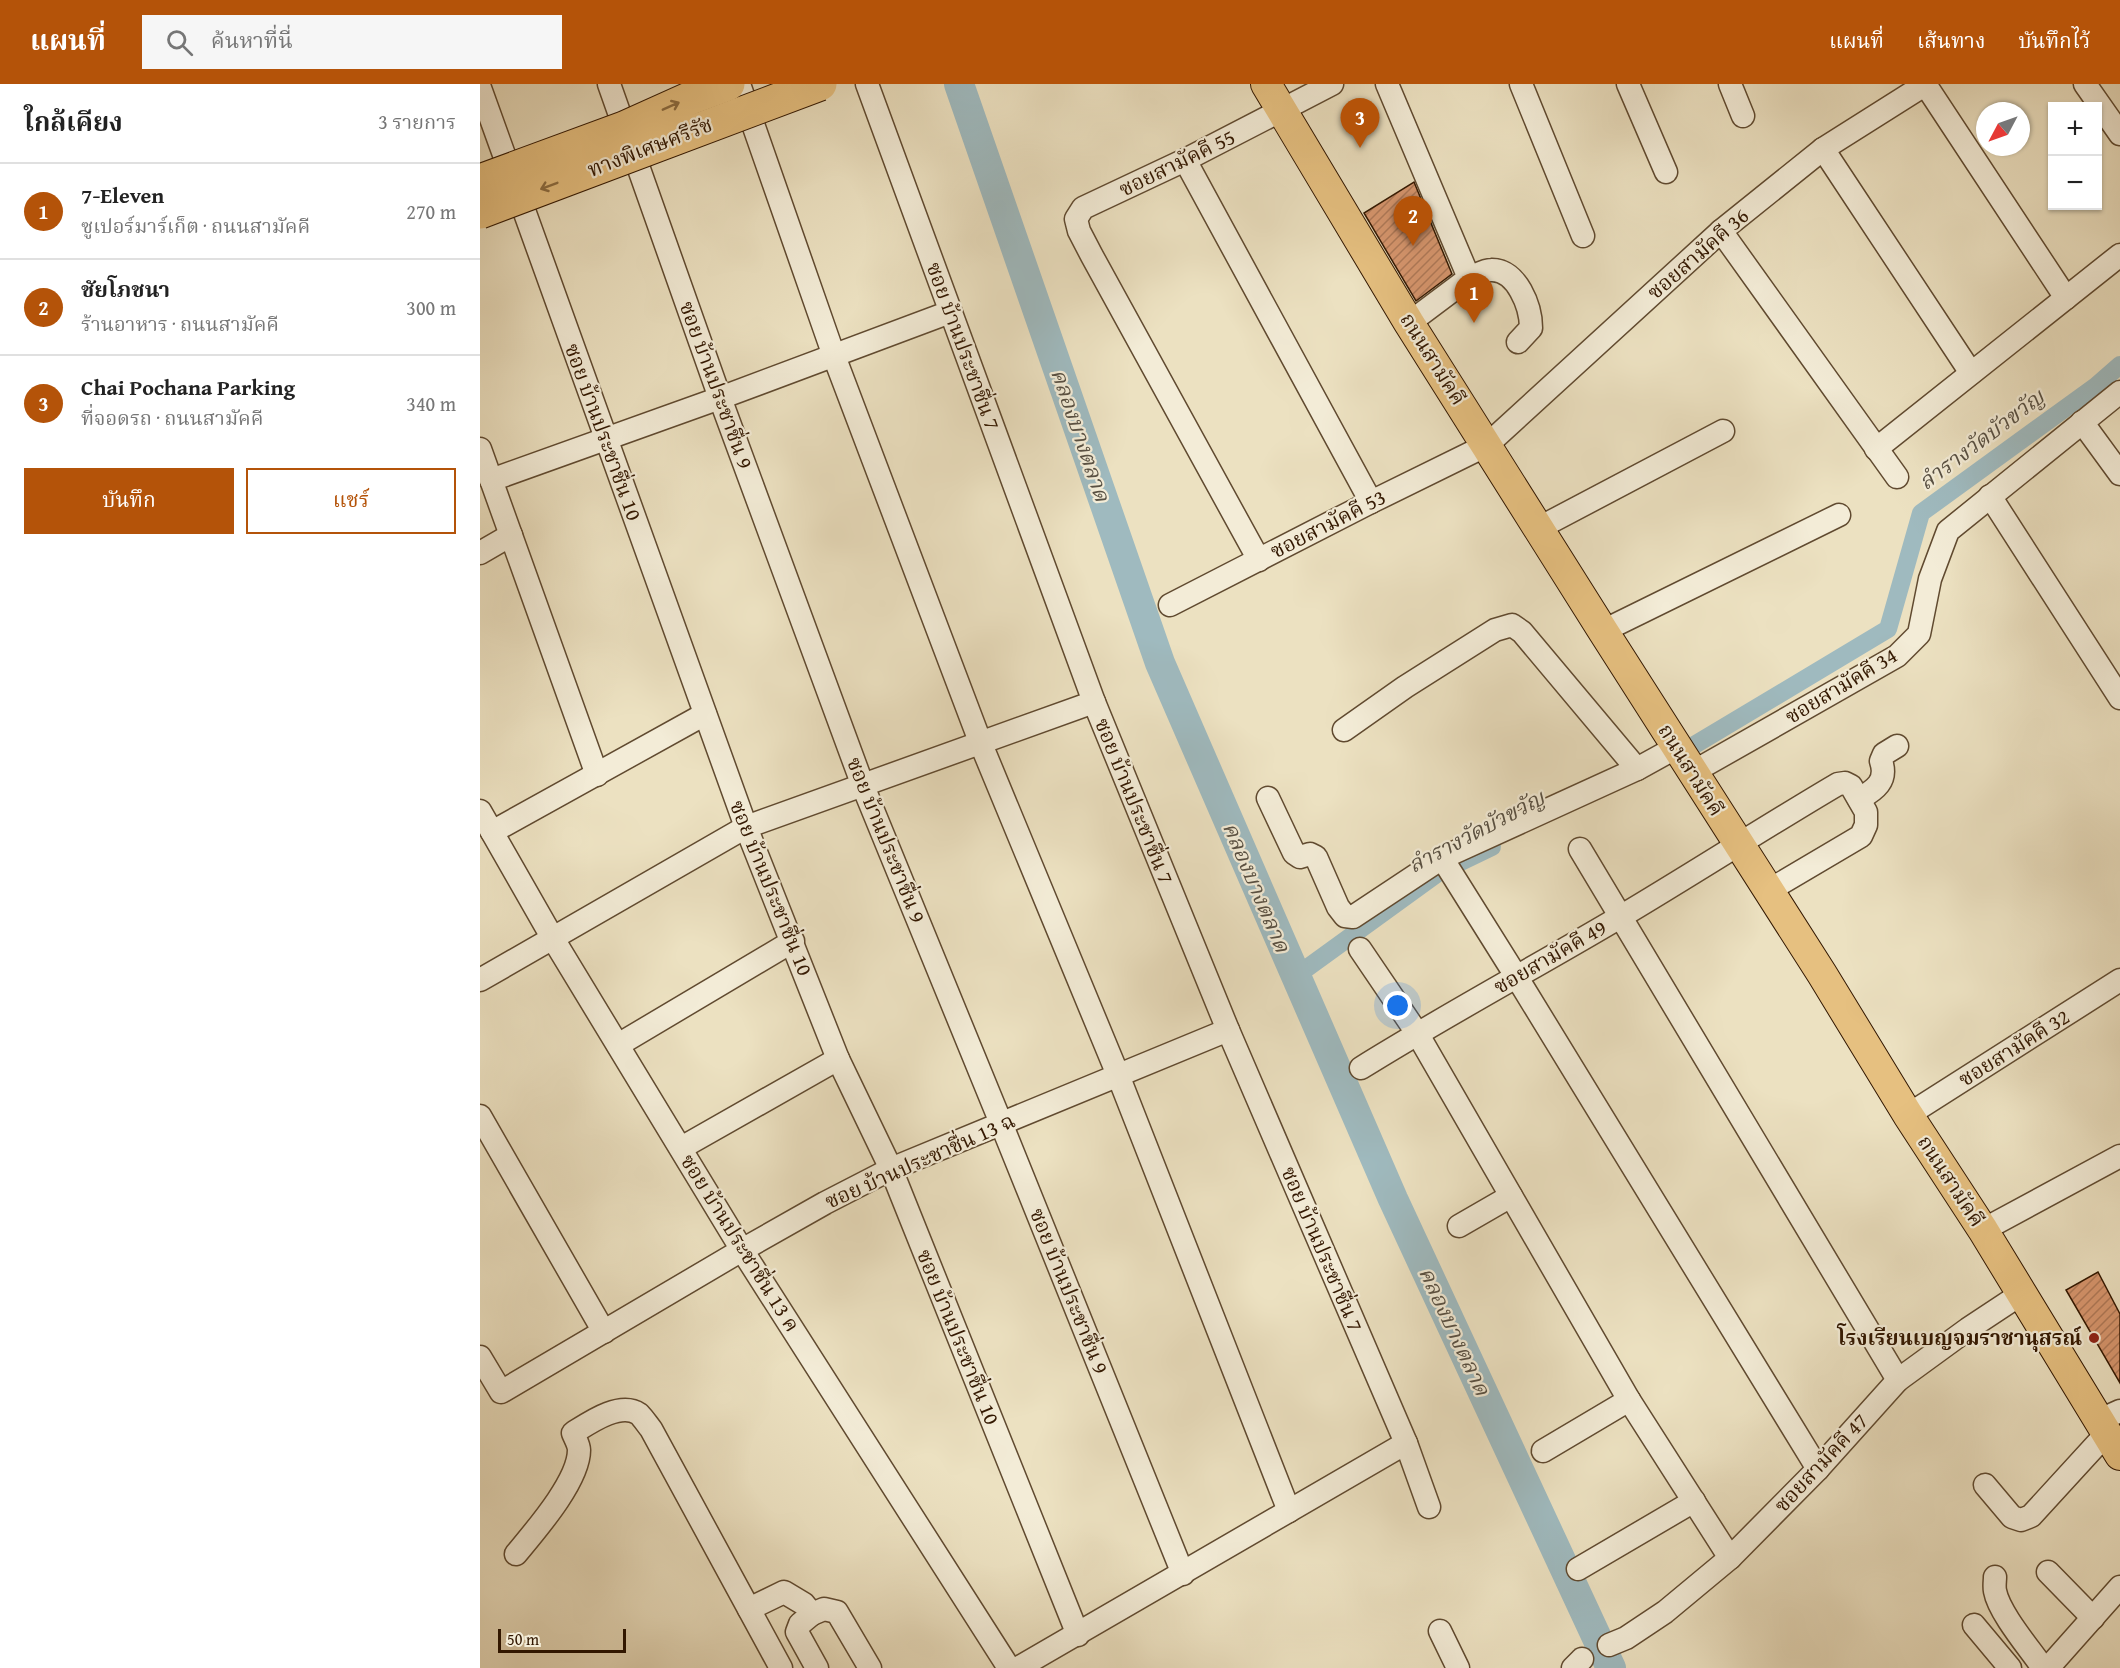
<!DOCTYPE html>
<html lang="th">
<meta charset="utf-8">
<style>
:root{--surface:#fff;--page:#f6f6f6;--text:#222;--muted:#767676;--line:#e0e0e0;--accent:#b45309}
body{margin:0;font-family:"Gentium Book Plus","Noto Serif Thai",serif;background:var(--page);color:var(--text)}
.controls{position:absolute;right:18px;top:18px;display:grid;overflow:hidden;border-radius:0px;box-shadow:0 2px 4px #0004}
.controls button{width:54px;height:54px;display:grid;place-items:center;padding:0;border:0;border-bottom:2px solid var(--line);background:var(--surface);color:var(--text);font:30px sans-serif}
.compass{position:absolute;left:1496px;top:18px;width:54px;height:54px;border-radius:50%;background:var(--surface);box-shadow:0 2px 4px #0004;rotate:229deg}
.scale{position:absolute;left:18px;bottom:15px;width:128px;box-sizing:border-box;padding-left:6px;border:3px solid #321700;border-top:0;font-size:16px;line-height:21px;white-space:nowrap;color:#321700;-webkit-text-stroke:4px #f3ecd7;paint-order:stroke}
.you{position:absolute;left:918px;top:922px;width:21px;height:21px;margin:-15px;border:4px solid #fff;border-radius:50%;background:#1a73e8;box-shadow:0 0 0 9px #1a73e833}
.badge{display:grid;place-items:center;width:39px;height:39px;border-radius:50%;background:var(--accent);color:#fff;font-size:20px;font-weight:700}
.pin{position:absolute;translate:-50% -50px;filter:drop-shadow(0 2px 3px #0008)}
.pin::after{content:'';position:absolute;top:32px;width:21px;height:18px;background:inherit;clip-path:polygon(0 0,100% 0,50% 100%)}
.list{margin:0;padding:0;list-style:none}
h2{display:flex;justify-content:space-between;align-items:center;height:78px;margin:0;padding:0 24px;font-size:26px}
h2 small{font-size:20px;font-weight:400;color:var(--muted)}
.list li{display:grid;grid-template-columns:39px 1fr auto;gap:18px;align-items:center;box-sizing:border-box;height:96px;padding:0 24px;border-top:2px solid var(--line)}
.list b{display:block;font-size:22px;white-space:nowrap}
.list p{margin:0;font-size:20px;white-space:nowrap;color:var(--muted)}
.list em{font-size:20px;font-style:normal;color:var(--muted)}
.actions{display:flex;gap:12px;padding:18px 24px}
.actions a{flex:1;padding:14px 0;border:2px solid var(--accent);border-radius:0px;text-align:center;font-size:21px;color:var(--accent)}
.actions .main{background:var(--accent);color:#fff}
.icon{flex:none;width:33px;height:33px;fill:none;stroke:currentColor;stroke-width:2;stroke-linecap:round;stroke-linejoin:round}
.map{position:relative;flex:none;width:1640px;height:1584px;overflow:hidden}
header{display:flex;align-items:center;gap:36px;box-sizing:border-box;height:84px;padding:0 30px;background:var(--accent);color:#fff}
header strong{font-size:28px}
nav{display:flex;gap:33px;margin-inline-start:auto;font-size:21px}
.search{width:420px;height:54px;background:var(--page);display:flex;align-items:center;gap:15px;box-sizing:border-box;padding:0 21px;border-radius:0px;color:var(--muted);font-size:22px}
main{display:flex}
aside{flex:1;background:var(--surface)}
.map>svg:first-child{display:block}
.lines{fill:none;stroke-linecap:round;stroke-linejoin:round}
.canal{stroke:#9fbabf;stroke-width:18}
.river{stroke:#9fbabf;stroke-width:30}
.building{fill:url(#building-hatch);stroke:#321700;stroke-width:1.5}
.minor-casing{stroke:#604a30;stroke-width:25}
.major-casing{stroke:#321700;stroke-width:32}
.minor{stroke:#f3ecd7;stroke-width:22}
.major{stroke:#e6c080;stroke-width:30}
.highway-bridge-casing{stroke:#321700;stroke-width:35;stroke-linecap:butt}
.highway-bridge{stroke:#e6c080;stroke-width:33}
.oneway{stroke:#8c6c40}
.poi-dot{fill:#8f2418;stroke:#f3ecd7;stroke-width:2}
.labels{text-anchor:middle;stroke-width:4.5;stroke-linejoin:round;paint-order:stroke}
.street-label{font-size:21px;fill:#321700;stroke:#f3ecd7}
.poi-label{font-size:21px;font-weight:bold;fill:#321700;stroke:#f3ecd7;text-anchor:end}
.water-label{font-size:22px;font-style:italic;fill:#585043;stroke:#f3ecd7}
</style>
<header>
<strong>แผนที่</strong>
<div class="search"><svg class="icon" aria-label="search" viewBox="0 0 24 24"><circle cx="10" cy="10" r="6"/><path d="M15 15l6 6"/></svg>ค้นหาที่นี่</div>
<nav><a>แผนที่</a><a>เส้นทาง</a><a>บันทึกไว้</a></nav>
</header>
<main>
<aside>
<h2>ใกล้เคียง<small>3 รายการ</small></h2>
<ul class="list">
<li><span class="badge">1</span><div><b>7-Eleven</b><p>ซูเปอร์มาร์เก็ต · ถนนสามัคคี</p></div><em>270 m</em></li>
<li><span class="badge">2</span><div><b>ชัยโภชนา</b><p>ร้านอาหาร · ถนนสามัคคี</p></div><em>300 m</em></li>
<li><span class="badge">3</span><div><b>Chai Pochana Parking</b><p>ที่จอดรถ · ถนนสามัคคี</p></div><em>340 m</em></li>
</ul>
<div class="actions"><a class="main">บันทึก</a><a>แชร์</a></div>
</aside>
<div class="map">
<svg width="1640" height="1584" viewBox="0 0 1640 1584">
<defs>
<pattern id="building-hatch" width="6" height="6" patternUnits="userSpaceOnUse" patternTransform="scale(1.5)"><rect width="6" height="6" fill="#d7966e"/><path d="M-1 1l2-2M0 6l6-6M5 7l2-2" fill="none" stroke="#af7958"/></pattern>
</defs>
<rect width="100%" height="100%" fill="#ece1c1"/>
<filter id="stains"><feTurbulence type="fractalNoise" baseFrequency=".00333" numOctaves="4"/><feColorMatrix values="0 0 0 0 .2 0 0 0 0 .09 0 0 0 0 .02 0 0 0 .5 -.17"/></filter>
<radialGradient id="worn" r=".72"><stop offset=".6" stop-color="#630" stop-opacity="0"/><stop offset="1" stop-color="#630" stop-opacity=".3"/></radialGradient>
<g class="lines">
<g class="canal">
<polyline points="1211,663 1408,545 1441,429 1616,302 1640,281"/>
<polyline points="816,892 958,789 1012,763"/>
</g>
<polyline class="river" points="479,0 680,579 913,1115 1131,1584"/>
</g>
<g class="building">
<polygon points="934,98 972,190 936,217 884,129"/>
<polygon points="1618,1188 1640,1230 1640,1299 1586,1206"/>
</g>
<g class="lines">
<defs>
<g id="minor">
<polyline points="129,0 240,314 383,702 521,1039 703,1490"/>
<polyline points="259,0 354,272 501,660 638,991 809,1427"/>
<polyline points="387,0 614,618 748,946 926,1359 949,1423"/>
<polyline points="907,0 989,194 929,239"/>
<polyline points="1041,0 1103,152"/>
<polyline points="1148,0 1186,88"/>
<polyline points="1250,0 1263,32"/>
<polyline points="1445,0 1586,214"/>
<polyline points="1605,0 1640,50"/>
<polyline points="0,4 266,743 358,975 411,1085 598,1551"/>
<polyline points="1343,65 1491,289"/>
<polyline points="705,76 891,418"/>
<polyline points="1241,147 1417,393"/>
<path d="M989,194c6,-2 15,-8 22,-8 26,-1 40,37 40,58l-13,14"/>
<polyline points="1602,338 1640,390"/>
<polyline points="0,365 117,691"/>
<polyline points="1396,365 1640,171"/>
<polyline points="11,396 240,314 470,228"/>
<polyline points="1510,412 1640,614"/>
<polyline points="1059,444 1243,347"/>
<polyline points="0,469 31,451"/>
<polyline points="779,476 612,172 599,147 596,135 603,124 705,76 852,0"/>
<polyline points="690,521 891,418 1007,361 1241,147 1343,65 1446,0"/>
<polyline points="1123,547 1359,431"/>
<polyline points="864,646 925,603 1015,546 1032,541 1042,548 1157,685"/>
<polyline points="1213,688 1417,572 1439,550 1450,495 1468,447 1640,308"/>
<polyline points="788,714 814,769 820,773 830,770 836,773 858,823 865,832 873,833 962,774 1157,685 1197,663"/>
<path d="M1379,715c16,-9 29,-18 22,-38l3,-7 13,-8"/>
<polyline points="0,727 72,853 262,1166 529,1584"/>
<polyline points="12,748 225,630"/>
<polyline points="1100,765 1418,1296"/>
<polyline points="962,774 1036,892 1338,1385"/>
<polyline points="880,865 937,949 1149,1316 1250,1474"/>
<polyline points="0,896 266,743 614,618"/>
<polyline points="138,961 313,857"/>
<path d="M881,984c85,-53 173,-100 259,-151 74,-44 145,-90 218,-133l7,-1 6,3 15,26v13l-5,11 -93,55"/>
<polyline points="1428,1031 1640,896"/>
<polyline points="0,1032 124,1248"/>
<polyline points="201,1064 358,975"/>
<polyline points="979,1142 1031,1112"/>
<polyline points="1503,1146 1640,1072"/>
<polyline points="0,1273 21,1308 262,1166 345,1119 411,1085 748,946"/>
<polyline points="1620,1336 1640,1327"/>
<polyline points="1063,1367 1149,1316"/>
<polyline points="1505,1401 1532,1433 1541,1436 1551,1432 1627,1349"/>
<path d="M36,1470c19,-23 63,-73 63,-104 0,-5 -4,-12 -6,-17 16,-10 47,-32 66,-19 4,4 8,10 12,15l130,239"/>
<polyline points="1098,1485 1214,1417"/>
<polyline points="1568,1488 1613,1534"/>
<path d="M1515,1493c0,4 -1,9 0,14 4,22 35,58 48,77"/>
<polyline points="269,1525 304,1508 324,1520 332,1530 344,1525 357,1528 390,1584"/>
<polyline points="332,1530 320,1540 317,1548 337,1584"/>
<polyline points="1494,1541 1530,1584"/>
<polyline points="960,1547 978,1584"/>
<polyline points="1129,1561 1146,1554 1185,1528 1250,1474 1338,1385 1418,1296 1488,1245 1541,1210"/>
<polyline points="538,1584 926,1359"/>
<polyline points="1093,1584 1102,1575"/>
<polyline points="1568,1584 1640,1503"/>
</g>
<polyline id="major" points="786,0 929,239 1123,547 1342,890 1428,1031 1503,1146 1640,1371"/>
</defs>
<use href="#minor" class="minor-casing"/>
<use href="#major" class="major-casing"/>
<use href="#minor" class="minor"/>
<use href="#major" class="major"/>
<defs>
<g id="highway-bridge">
<polyline points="0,97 144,44 213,13 248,0"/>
<polyline points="0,128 340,0"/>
</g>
</defs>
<use href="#highway-bridge" class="highway-bridge-casing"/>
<use href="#highway-bridge" class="highway-bridge"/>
</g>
<defs><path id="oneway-shaft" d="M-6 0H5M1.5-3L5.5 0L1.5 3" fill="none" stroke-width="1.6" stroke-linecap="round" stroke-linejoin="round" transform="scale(1.5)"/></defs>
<g class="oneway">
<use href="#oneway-shaft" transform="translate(191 22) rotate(-24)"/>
<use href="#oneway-shaft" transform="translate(69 102) rotate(159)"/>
</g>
<circle class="poi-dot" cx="1614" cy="1254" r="6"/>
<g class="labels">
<g class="street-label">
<text transform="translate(170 63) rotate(-21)" y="7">ทางพิเศษศรีรัช</text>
<text transform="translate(697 79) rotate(-26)" y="7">ซอยสามัคคี 55</text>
<text transform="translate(1218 170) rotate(-41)" y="7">ซอยสามัคคี 36</text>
<text transform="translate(483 262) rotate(70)" y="7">ซอย บ้านประชาชื่น 7</text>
<text transform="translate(953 275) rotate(58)" y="7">ถนนสามัคคี</text>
<text transform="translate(236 301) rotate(70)" y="7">ซอย บ้านประชาชื่น 9</text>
<text transform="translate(123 348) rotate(70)" y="7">ซอย บ้านประชาชื่น 10</text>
<text transform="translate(848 440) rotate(-27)" y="7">ซอยสามัคคี 53</text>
<text transform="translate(1361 602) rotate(-31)" y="7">ซอยสามัคคี 34</text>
<text transform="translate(1211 686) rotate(58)" y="7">ถนนสามัคคี</text>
<text transform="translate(654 717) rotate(68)" y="7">ซอย บ้านประชาชื่น 7</text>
<text transform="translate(406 756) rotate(68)" y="7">ซอย บ้านประชาชื่น 9</text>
<text transform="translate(291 804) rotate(68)" y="7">ซอย บ้านประชาชื่น 10</text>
<text transform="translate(1070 873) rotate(-30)" y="7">ซอยสามัคคี 49</text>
<text transform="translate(1534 964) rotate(-32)" y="7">ซอยสามัคคี 32</text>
<text transform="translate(440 1077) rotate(-24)" y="7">ซอย บ้านประชาชื่น 13 ฉ</text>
<text transform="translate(1471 1097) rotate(57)" y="7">ถนนสามัคคี</text>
<text transform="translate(260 1159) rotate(58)" y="7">ซอย บ้านประชาชื่น 13 ค</text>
<text transform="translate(842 1165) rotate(67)" y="7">ซอย บ้านประชาชื่น 7</text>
<text transform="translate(589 1207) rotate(68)" y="7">ซอย บ้านประชาชื่น 9</text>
<text transform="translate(478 1253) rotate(68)" y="7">ซอย บ้านประชาชื่น 10</text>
<text transform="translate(1341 1379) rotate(-47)" y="7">ซอยสามัคคี 47</text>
</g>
<g class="poi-label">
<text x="1602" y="1261">โรงเรียนเบญจมราชานุสรณ์</text>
</g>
<g class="water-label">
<text transform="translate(601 351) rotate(71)" y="8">คลองบางตลาด</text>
<text transform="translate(1501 355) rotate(-37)" y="8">ลำรางวัดบัวขวัญ</text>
<text transform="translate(996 747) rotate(-28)" y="8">ลำรางวัดบัวขวัญ</text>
<text transform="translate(777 803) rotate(67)" y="8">คลองบางตลาด</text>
<text transform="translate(975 1247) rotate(65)" y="8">คลองบางตลาด</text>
</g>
</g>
<rect width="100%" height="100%" filter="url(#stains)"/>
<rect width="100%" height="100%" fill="url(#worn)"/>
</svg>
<div class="controls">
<button>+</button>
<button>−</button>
</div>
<svg class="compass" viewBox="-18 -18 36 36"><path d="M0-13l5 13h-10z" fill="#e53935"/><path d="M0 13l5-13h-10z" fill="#767676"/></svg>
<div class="scale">50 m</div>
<div class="you"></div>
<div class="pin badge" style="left:994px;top:239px">1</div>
<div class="pin badge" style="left:933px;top:162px">2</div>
<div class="pin badge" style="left:880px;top:64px">3</div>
</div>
</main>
